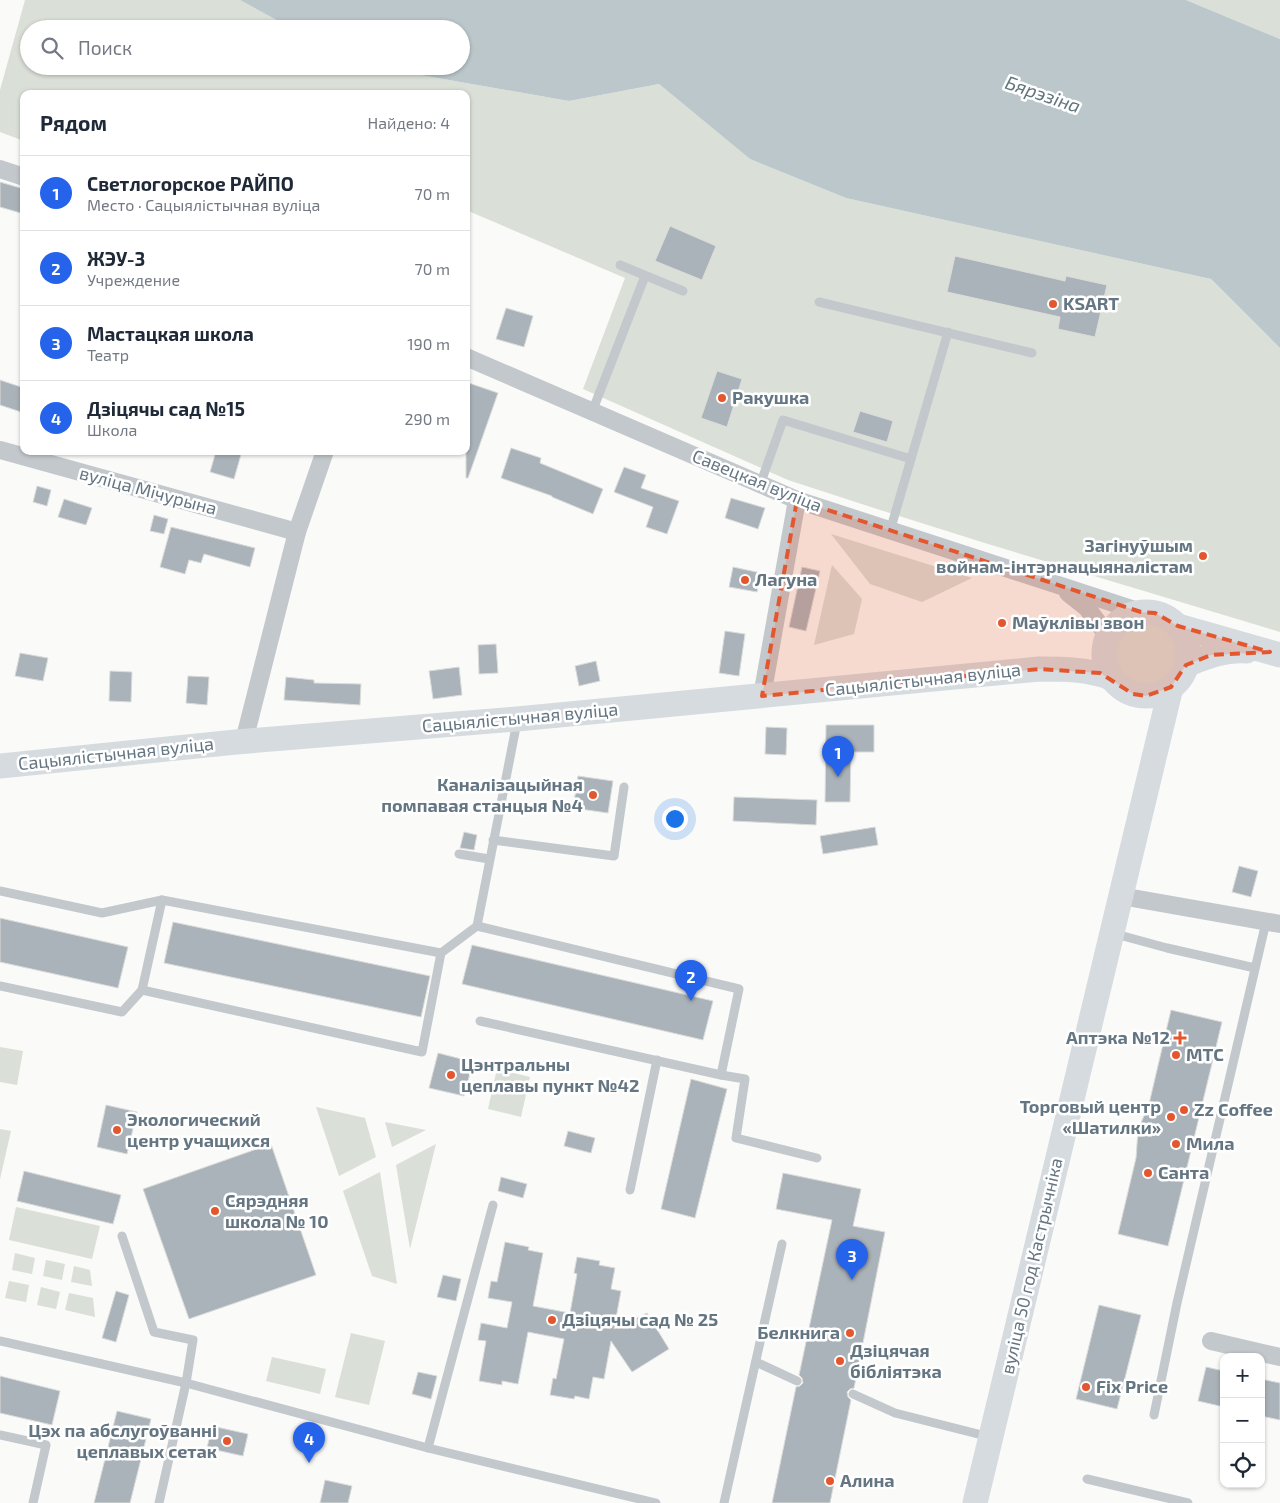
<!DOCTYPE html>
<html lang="ru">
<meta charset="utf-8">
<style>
:root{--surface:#fff;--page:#f2f2f3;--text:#1f2937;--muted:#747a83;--line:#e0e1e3;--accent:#2563eb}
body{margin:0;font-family:"Exo 2",sans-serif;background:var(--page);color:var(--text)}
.controls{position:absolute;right:15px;bottom:15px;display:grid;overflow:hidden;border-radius:10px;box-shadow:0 1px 4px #0004}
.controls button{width:45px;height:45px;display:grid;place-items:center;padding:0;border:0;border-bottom:1px solid var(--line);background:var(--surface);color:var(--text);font:25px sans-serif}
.you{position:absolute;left:674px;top:818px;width:18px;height:18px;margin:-12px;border:4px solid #fff;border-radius:50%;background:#1a73e8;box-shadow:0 0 0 8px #1a73e833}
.badge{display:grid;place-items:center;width:32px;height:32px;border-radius:50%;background:var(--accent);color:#fff;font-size:16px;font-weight:700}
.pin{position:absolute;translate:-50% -41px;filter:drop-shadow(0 1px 2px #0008)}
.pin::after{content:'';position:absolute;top:26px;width:18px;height:15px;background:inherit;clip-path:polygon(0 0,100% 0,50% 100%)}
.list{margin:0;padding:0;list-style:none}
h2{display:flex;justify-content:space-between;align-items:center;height:65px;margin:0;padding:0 20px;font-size:21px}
h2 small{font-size:16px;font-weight:400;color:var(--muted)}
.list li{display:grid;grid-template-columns:32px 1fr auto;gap:15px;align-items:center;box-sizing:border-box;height:75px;padding:0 20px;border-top:1px solid var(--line)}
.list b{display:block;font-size:19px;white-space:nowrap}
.list p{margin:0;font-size:16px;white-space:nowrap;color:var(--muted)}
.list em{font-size:16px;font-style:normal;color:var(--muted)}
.icon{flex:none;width:28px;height:28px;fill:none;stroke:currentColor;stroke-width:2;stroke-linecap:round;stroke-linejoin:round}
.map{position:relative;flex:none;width:1280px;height:1503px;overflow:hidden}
.search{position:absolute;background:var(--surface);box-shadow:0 1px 4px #0004;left:20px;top:20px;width:450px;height:55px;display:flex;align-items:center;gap:12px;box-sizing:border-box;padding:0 18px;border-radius:28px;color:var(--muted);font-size:19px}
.panel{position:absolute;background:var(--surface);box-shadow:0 1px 4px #0004;left:20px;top:90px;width:450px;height:365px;border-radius:10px}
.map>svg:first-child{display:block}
.green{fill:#dadfd7}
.water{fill:#bbc7cb}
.building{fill:#aab3b9;stroke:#dcdcda}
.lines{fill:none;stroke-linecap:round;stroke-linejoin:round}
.lane{stroke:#c3c8cc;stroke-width:9}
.street{stroke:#c3c8cc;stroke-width:18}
.secondary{stroke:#d6dbdf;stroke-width:25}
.marked{fill:#e4572e;fill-opacity:0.2;stroke:#e4572e;stroke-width:4;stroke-dasharray:10 6;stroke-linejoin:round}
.poi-dot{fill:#e4572e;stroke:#fff;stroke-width:2}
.labels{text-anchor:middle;stroke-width:5;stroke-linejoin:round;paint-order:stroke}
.poi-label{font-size:18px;font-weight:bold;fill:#657683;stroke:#fff;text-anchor:start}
.street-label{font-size:18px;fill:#657683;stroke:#fff}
.water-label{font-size:19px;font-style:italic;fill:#60757c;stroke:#fff}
</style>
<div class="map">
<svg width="1280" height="1503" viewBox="0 0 1280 1503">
<rect width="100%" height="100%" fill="#fafaf8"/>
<g class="green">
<polygon points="25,0 240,0 293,29 29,29 29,66 369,66 569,101 659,84 750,159 846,198 1211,279 1280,348 1280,632 988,544 877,509 788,480 583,389 625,278 466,210 466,94 24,94 24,141 0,132 0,90"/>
<polygon points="1186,0 1280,0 1280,39"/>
<polygon points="831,534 972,578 922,602 870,584"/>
<polygon points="832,565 862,599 854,634 814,645"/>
<circle cx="1146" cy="654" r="33"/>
<polygon points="0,1047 23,1051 17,1085 0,1082"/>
<polygon points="497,1069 530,1077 521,1117 488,1109"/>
<polygon points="316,1107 365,1118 376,1157 339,1176"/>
<polygon points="385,1122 426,1130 392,1147"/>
<polygon points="0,1129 11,1131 0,1179"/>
<polygon points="436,1144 410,1249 396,1165"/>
<polygon points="380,1172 397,1284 372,1276 343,1191"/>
<polygon points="16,1207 100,1226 92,1259 9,1240"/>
<polygon points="15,1253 35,1258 32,1274 12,1270"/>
<polygon points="46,1260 65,1264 62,1280 43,1276"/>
<polygon points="74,1266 90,1270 92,1286 71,1282"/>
<polygon points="9,1281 29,1285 26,1302 5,1298"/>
<polygon points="41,1287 60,1292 56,1309 37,1305"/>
<polygon points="69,1293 93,1298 95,1317 65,1310"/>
<polygon points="351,1333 385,1341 369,1405 335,1397"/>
<polygon points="272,1357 326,1369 320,1394 266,1381"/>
</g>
<polygon class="water" points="240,0 1186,0 1280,39 1280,348 1211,279 846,198 750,159 659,84 569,101 369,66 461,66 461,29 293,29"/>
<g class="building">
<polygon points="0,182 24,189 24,214 0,207"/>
<polygon points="670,226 716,246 702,280 655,261"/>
<polygon points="955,256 1065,281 1066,276 1107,285 1095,337 1058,329 1060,317 947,292"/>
<polygon points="506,308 533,316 524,347 496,339"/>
<polygon points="717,371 742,379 727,427 701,418"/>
<polygon points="0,380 24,388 24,413 0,405"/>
<polygon points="466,382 498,393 468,478 466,478"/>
<polygon points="860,411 893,421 887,442 853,432"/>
<polygon points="511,448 541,458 540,463 603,489 593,514 552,497 552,496 501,478"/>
<polygon points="216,451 242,451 234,479 210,472"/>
<polygon points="624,467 646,475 641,488 679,501 667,534 646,527 653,507 614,492"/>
<polygon points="37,486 51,490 47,506 33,502"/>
<polygon points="731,498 765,508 758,529 725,518"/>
<polygon points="64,499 92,508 86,525 58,517"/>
<polygon points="154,515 168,519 164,534 150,531"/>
<polygon points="171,527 255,548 250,567 204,554 201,563 189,560 185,574 160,567"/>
<polygon points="733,567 761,573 757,592 729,587"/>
<polygon points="802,567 820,571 806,631 789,627"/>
<polygon points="725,631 745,634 739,676 719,673"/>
<polygon points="496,644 498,673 479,674 478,645"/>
<polygon points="20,653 48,658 43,681 15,676"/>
<polygon points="596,661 600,681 579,686 575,666"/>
<polygon points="459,667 462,695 433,699 429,671"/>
<polygon points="110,671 132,672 131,702 109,701"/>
<polygon points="188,676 209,677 207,705 186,703"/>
<polygon points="286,677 314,680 314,683 361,684 360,705 284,700"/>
<polygon points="826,725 874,725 874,752 851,752 850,802 825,802"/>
<polygon points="766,727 787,728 786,755 765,754"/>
<polygon points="578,776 613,781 608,813 573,808"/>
<polygon points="734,797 817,800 816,825 733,821"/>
<polygon points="875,827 878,845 823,854 820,836"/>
<polygon points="464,832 477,835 474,850 460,848"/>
<polygon points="1239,866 1258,871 1251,897 1232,892"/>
<polygon points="0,918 128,947 118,988 0,962"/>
<polygon points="173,922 430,976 421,1017 164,963"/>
<polygon points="472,945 713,1001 703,1040 462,984"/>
<polygon points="1171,1010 1222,1022 1168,1246 1118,1234 1136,1158 1138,1130 1149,1104"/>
<polygon points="438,1053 473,1062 464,1096 429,1088"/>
<polygon points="691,1079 727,1089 695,1218 661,1209"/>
<polygon points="106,1105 137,1112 127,1154 97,1147"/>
<polygon points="568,1131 595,1138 591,1153 564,1146"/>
<polygon points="271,1144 316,1275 189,1319 143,1189"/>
<polygon points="24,1171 121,1195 113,1224 17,1201"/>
<polygon points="783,1173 861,1189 853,1226 885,1232 854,1388 850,1389 847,1392 848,1397 851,1400 830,1503 772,1503 796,1387 800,1386 803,1383 802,1378 799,1375 832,1220 776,1209"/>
<polygon points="501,1177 527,1184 523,1198 498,1191"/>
<polygon points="505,1242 529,1247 528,1250 543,1253 533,1306 570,1313 577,1274 574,1273 577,1257 600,1261 599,1265 615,1268 611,1289 621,1291 614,1329 647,1313 669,1349 632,1372 611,1341 604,1379 593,1377 589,1399 575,1396 574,1399 550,1395 553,1378 556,1379 564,1339 528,1332 518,1384 502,1381 502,1385 479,1381 486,1341 478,1340 481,1323 507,1328 512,1302 488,1298 491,1281 497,1282"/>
<polygon points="443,1275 461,1279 456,1301 437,1297"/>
<polygon points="116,1291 129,1295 116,1342 102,1338"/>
<polygon points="1099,1305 1141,1315 1117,1409 1076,1399"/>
<polygon points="1206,1367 1224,1371 1224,1407 1198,1401"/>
<polygon points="418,1372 437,1376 431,1399 412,1394"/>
<polygon points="0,1376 60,1391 52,1425 0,1413"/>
<polygon points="1261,1379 1280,1383 1280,1420 1261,1416"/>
<polygon points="117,1411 151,1419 130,1503 94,1503"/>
<polygon points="212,1426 248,1434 243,1456 207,1448"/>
<polygon points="325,1480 352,1486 348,1503 320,1503"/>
</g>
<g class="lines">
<g class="lane">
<polyline points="620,265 683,291"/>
<polyline points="819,302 1032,353"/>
<polyline points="592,412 645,276"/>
<polyline points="760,485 783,420 911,459"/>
<polyline points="890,531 948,332"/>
<polyline points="493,840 614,856 624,787"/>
<polyline points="459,854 489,859"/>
<polyline points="0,891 102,913 162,900"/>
<polyline points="477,926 739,989 721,1075 480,1021"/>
<polyline points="1112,933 1167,948 1255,968"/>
<polyline points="0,986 122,1012 142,990 162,900 441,953 477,926 517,722"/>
<polyline points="142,990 422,1052 441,953"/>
<polyline points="721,1075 745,1079 736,1138 817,1158"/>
<polyline points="630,1190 657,1060"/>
<polyline points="0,1341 186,1383 193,1340 154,1332 122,1236"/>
<polyline points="756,1362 797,1381"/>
<polyline points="853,1394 895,1413 990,1437"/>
<polyline points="1154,1415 1177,1303 1266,922"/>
<polyline points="0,1435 46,1445 33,1503"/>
<polyline points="428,1448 493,1205"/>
<polyline points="1087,1479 1188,1503"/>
<polyline points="159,1503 186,1383 428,1448 656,1503"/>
<polyline points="724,1503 782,1244"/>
</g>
<g class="street">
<polyline points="0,169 24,177"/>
<polyline points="466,357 797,500 1141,612"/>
<polyline points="0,450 297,532"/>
<polyline points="1068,593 1087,608 1108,636"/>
<polyline points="762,696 797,500"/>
<polyline points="244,741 297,532 325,451"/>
<polyline points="1121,896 1280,924"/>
<polyline points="1211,1341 1280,1357"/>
</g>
<g class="secondary">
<circle cx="1146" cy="654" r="42"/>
<polyline points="1178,626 1280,655"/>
<path d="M1186,665c20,-8 39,-16 61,-14"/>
<path d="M0,766l236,-24 281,-23 522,-50c24,0 49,0 72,9"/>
<polyline points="975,1503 1171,687"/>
</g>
</g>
<path class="marked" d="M797,500l344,112 14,1 23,13 92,26 -59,3 -25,10 -15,22 -25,9 -13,-2 -33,-21 -61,-4 -277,27z"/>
<g class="poi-dot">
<circle cx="1053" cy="304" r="5"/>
<circle cx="722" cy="398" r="5"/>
<circle cx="1203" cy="556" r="5"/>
<circle cx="745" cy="580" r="5"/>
<circle cx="1002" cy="623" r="5"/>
<circle cx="593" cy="795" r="5"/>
<path d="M1177.5 1030.5h5v5h5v5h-5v5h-5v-5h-5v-5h5z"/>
<circle cx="1176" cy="1055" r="5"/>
<circle cx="451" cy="1075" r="5"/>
<circle cx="1184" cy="1110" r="5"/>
<circle cx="1171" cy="1117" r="5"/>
<circle cx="117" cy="1130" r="5"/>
<circle cx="1176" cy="1144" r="5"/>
<circle cx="1148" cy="1173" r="5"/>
<circle cx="215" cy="1211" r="5"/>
<circle cx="552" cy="1320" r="5"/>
<circle cx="850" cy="1333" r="5"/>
<circle cx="840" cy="1361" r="5"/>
<circle cx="1086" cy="1387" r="5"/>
<circle cx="227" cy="1441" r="5"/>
<circle cx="830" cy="1481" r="5"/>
</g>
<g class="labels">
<g class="poi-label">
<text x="1063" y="310">KSART</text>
<text x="732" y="404">Ракушка</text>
<text x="1193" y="552" text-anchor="end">Загінуўшым<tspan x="1193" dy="21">войнам-інтэрнацыяналістам</tspan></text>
<text x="755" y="586">Лагуна</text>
<text x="1012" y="629">Маўклівы звон</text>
<text x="583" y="791" text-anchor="end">Каналізацыйная<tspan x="583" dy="21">помпавая станцыя №4</tspan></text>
<text x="1170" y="1044" text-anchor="end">Аптэка №12</text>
<text x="1186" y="1061">МТС</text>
<text x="461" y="1071">Цэнтральны<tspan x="461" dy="21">цеплавы пункт №42</tspan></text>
<text x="1161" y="1113" text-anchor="end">Торговый центр<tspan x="1161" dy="21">«Шатилки»</tspan></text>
<text x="1194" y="1116">Zz Coffee</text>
<text x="127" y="1126">Экологический<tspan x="127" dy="21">центр учащихся</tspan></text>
<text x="1186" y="1150">Мила</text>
<text x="1158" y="1179">Санта</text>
<text x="225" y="1207">Сярэдняя<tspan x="225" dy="21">школа № 10</tspan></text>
<text x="562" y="1326">Дзіцячы сад № 25</text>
<text x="840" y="1339" text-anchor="end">Белкнига</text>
<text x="850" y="1357">Дзіцячая<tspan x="850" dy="21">бібліятэка</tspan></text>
<text x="1096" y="1393">Fix Price</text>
<text x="217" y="1437" text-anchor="end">Цэх па абслугоўванні<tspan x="217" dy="21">цеплавых сетак</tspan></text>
<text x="840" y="1487">Алина</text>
</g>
<g class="street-label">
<text transform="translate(757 481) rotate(22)" y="6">Савецкая вуліца</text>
<text transform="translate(148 491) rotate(15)" y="6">вуліца Мічурына</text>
<text transform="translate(923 680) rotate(-6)" y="6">Сацыялістычная вуліца</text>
<text transform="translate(520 718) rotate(-5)" y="6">Сацыялістычная вуліца</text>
<text transform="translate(116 754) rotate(-6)" y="6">Сацыялістычная вуліца</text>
<text transform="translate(1032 1266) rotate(-77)" y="6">вуліца 50 год Кастрычніка</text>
</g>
<g class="water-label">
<text transform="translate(1043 94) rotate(19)" y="7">Бярэзіна</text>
</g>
</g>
</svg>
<div class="controls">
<button>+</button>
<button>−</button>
<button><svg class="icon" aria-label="locate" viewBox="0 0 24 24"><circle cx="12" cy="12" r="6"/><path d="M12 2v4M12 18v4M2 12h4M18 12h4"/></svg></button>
</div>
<div class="you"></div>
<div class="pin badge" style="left:838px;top:777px">1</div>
<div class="pin badge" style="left:691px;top:1001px">2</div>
<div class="pin badge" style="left:852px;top:1280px">3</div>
<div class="pin badge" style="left:309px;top:1463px">4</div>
<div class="search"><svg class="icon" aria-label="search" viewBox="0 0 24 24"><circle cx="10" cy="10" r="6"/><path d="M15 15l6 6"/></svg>Поиск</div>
<section class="panel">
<h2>Рядом<small>Найдено: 4</small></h2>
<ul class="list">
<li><span class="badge">1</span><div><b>Светлогорское РАЙПО</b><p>Место · Сацыялістычная вуліца</p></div><em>70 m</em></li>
<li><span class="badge">2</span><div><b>ЖЭУ-3</b><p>Учреждение</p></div><em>70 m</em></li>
<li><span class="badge">3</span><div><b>Мастацкая школа</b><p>Театр</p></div><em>190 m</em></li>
<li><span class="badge">4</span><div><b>Дзіцячы сад №15</b><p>Школа</p></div><em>290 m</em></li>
</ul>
</section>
</div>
